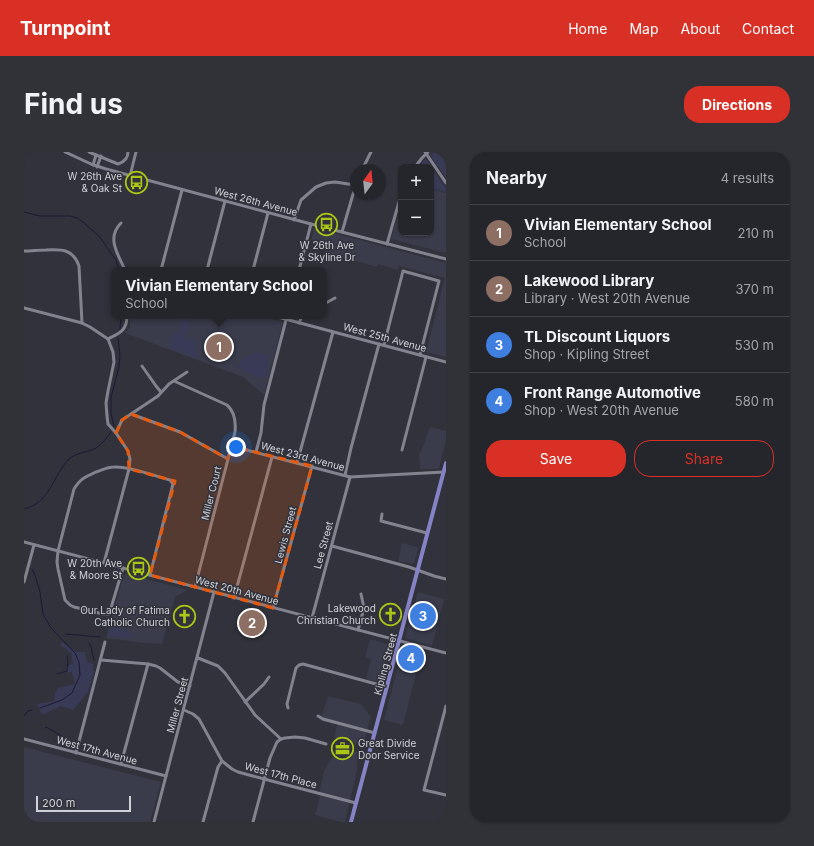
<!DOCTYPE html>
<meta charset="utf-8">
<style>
:root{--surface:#25262c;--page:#313238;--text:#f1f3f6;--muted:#a3a5a9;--line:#424348;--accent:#d93025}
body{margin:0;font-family:Inter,sans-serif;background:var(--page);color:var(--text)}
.controls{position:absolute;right:12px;top:12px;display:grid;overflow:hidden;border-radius:8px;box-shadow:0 1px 3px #0004}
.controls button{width:36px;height:36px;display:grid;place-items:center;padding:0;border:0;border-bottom:1px solid var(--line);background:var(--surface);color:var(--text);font:20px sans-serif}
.compass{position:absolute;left:326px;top:12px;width:36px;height:36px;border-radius:50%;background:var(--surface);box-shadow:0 1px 3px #0004;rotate:15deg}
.scale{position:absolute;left:12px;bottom:10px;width:95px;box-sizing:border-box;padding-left:4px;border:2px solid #d0d1d7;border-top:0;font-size:11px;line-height:14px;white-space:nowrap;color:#d0d1d7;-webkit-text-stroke:3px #31323b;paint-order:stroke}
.you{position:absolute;left:212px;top:295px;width:14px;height:14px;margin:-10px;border:3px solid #fff;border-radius:50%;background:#1a73e8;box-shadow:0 0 0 6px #1a73e833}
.badge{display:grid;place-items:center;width:26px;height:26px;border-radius:50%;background:var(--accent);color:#fff;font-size:13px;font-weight:700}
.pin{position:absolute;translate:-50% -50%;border:2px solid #fff;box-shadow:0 1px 4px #0006}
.popup{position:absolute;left:87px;top:115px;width:216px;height:52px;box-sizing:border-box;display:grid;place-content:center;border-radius:8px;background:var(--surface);filter:drop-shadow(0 1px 3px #0005);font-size:13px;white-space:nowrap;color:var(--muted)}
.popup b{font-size:15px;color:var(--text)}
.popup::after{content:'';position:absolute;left:50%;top:100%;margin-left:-8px;border:8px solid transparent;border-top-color:var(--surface)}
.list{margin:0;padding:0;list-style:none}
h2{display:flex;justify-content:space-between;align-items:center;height:52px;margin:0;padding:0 16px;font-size:17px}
h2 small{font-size:13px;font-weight:400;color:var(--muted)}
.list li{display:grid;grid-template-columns:26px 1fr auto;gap:12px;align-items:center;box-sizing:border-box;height:56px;padding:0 16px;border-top:1px solid var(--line)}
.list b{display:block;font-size:15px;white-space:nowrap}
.list p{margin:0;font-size:13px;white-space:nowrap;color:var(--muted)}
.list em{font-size:13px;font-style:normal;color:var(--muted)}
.actions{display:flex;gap:8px;padding:12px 16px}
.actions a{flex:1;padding:9px 0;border:1px solid var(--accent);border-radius:16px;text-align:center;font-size:14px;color:var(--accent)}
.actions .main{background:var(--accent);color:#fff}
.map{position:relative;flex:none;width:422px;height:670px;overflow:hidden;border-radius:16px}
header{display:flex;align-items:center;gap:24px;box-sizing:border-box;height:56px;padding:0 20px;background:var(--accent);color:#fff}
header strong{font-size:19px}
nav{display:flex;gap:22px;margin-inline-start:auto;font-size:14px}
.intro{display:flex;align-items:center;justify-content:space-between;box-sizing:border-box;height:96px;padding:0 24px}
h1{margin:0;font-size:28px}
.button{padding:10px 18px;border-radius:16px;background:var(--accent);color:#fff;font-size:14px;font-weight:700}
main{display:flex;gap:24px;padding:0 24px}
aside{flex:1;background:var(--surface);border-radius:16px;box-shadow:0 1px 3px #0004}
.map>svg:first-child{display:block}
.built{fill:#3a3b4b}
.green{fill:#393a55}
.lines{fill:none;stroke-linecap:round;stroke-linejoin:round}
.stream{stroke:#1b1937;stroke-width:1}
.minor{stroke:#83838f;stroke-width:3}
.major{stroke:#8583c6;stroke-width:4}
.marked{fill:#e8590c;fill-opacity:0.2;stroke:#e8590c;stroke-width:3;stroke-dasharray:8 5;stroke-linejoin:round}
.labels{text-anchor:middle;stroke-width:3;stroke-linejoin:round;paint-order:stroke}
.poi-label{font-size:10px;fill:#d0d1d7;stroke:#31323b;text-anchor:end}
.street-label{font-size:10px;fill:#d0d1d7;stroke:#31323b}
</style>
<header>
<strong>Turnpoint</strong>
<nav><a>Home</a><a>Map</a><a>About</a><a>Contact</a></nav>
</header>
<div class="intro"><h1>Find us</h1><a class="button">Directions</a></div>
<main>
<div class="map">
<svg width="422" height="670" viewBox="0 0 422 670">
<rect width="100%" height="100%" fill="#31323b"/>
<g class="built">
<polygon points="407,37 422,41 422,101 367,87 377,53 377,81 407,81"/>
<polygon points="290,76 422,111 422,205 402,200 421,126 375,114 374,118 354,112 353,115 301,100 303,92 287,88"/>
<polygon points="106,164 236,164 259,170 240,243 219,225 101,181 106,175"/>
<polygon points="406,275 422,279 422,288 415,317 396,317 395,302 398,297"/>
<polygon points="378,391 393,395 394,397 390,411 388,412 374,409"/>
<polygon points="101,422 103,422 164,438 151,445 138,492 119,491 82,486 98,429"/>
<polygon points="394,440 420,447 408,494 381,486"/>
<polygon points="346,487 366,493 359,531 342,527 347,507 341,505"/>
<polygon points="379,495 398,499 379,573 360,568"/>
<polygon points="304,544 337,552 347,565 340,590 337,593 310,586 313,573 296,569"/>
<polygon points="0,595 137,630 126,670 0,670"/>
<polygon points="333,600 333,619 321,670 317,670 291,663 296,644 296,638 300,619 309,604"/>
</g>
<g class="green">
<polygon points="411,0 422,0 422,26 406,3"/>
<polygon points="401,7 403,8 422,37 422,40 407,36 407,15 394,15"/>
<polygon points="161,166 163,166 166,173 164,178 160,182 162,183 161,188 170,186 171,188 172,197 174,207 144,195 149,180 154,181 158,167"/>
<path d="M236,200l8,3 1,7 -3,14 -3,2 -16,-5 -10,-7c7,-9 12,-12 23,-14z"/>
<polygon points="86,474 108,481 107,486 84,483"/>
<polygon points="38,490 52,500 61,500 63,510 69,512 70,520 64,540 49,558 37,554 18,563 13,552 30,549 31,541 34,536 51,532 48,520 44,521 42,515 49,511 47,501 36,493"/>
</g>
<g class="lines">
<g class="stream">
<polyline points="0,60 16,64 46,64 53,66 59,70 75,84 92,108 95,118"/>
<polyline points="96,177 97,164"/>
<polyline points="188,188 187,190 191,200"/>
<polyline points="90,274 87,262 87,245 95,215 96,204 94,186"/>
<path d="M0,357c26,-6 29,-33 44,-49 8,-8 19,-7 28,-12 6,-4 11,-10 15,-16"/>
<polyline points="0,410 0,411"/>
<polyline points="8,417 11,423 16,440 19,462 27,476 51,501 55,510 56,523 48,541 38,548 16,556"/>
<polyline points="42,482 76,485"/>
<polyline points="65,491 67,495 70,508"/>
<polyline points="43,517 44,510 43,504"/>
<polyline points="33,522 43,519 43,518"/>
<polyline points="0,564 4,559 8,558"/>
<polyline points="21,576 22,575 24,576 43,587"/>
</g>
<g class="minor">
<polyline points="41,0 67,12 82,17 287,72 422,107"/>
<path d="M65,0l29,12c6,-2 10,-6 10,-12"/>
<polyline points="401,0 422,31"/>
<polyline points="69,13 72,3"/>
<polyline points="73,15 77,4"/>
<polyline points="391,15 398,6 404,0"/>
<polyline points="338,18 347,0"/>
<polyline points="106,24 112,0"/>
<polyline points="270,68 277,48 292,35 302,31 311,30 331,33"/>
<path d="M97,71c-15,15 -3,31 4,47"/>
<polyline points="318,80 332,32"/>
<polyline points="363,92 377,43"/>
<path d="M0,99c7,0 15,-1 22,-1 16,-1 27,-1 33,16l3,57"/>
<polyline points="137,118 158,38"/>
<polyline points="183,118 201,49"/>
<polyline points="229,118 244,61"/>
<polyline points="275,118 287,72"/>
<polyline points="300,152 311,146"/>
<polyline points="0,156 58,171 66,175 84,187 89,200 90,210 84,239 82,251 83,264 84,272 92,281 104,299 106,307 105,317 80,411"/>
<polyline points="250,164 422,210"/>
<polyline points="275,171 278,164"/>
<path d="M84,187c11,-6 19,-8 19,-23"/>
<polyline points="360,193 379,119 415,129 396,203"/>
<polyline points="118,214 132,234 137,240"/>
<path d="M150,229l53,24c8,7 9,17 8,27l-40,155"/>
<polyline points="107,262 156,280 204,307"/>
<polyline points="92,281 98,268 134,244 145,232 163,220"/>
<polyline points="207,294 326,325 420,320"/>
<polyline points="378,298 402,205"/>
<polyline points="232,300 237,281 240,253 263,164"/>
<polyline points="273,311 309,180"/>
<polyline points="321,323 327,296 355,192"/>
<polyline points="358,362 357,369 403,381"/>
<polyline points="0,390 422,501"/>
<polyline points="308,394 385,415 410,424 422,427"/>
<path d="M99,416l-12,40 -2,6h-6l-29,-7 -4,-2 -5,-5 -7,-31 -1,-7 1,-11 16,-62c7,-11 11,-12 22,-17 6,-2 12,-5 18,-5 15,-1 41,9 56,13l3,4 -23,91"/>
<polyline points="0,430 10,393"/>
<polyline points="210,446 248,305"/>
<polyline points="249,456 288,314"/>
<polyline points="288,466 326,325"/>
<polyline points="334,478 340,456 337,442"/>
<polyline points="174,506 194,514 201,521 231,563 257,587"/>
<polyline points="77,508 124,512 132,514 136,516 154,530 166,534"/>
<polyline points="221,550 240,532 245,525"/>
<polyline points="422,554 400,638 422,643"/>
<polyline points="264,556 263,552 272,516 275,513 279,512 363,535"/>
<polyline points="160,558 169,562 175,567 198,609 208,617 214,620 240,627 332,651"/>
<polyline points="294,564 299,567 351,581"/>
<polyline points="0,587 142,624"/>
<polyline points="52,601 81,490"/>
<polyline points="97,612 124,512"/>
<polyline points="130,670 190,440"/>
<polyline points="179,670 194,615 198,609"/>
<polyline points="229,670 246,606 253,590 257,587 261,586 271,585 281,586 302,592"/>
</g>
<polyline class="major" points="327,670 422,311"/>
</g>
<path class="marked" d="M107,262l49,18 48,27 3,-13 81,20 -39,142 -123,-33 25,-94 -46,-12 -1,-18 -12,-18 6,-13z"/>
<defs>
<symbol id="bus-ring" viewBox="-11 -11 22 22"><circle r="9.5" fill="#31323b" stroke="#abc615" stroke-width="1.5"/><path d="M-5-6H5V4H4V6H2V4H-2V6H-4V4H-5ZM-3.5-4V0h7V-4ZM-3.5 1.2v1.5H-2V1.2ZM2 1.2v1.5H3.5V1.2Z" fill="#abc615"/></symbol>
<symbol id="church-ring" viewBox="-11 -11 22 22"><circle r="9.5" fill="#31323b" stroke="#abc615" stroke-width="1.5"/><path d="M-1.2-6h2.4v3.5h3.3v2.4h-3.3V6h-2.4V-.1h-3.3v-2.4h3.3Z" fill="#abc615"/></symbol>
<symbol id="office-ring" viewBox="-11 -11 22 22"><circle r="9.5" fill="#31323b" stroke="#abc615" stroke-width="1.5"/><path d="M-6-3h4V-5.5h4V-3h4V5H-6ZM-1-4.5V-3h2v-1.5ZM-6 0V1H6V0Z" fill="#abc615"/></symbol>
</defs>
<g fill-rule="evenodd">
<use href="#bus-ring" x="100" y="18" width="25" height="25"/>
<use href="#bus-ring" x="290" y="60" width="25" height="25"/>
<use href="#bus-ring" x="102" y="404" width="25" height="25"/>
<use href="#church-ring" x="354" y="450" width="25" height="25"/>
<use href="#church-ring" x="148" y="452" width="25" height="25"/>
<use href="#office-ring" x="306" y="584" width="25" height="25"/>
</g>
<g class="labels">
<g class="poi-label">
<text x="98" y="28">W 26th Ave<tspan x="98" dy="12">&amp; Oak St</tspan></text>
<text x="303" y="97" text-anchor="middle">W 26th Ave<tspan x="303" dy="12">&amp; Skyline Dr</tspan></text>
<text x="98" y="415">W 20th Ave<tspan x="98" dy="12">&amp; Moore St</tspan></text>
<text x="352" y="460">Lakewood<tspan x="352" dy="12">Christian Church</tspan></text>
<text x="146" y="462">Our Lady of Fatima<tspan x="146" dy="12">Catholic Church</tspan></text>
<text x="334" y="595" text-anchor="start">Great Divide<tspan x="334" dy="12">Door Service</tspan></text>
</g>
<g class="street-label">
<text transform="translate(232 49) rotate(15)" y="4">West 26th Avenue</text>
<text transform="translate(361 185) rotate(15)" y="4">West 25th Avenue</text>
<text transform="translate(279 304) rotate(15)" y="4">West 23rd Avenue</text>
<text transform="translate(187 341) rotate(-76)" y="4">Miller Court</text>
<text transform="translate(261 383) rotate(-75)" y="4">Lewis Street</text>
<text transform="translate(299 393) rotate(-75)" y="4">Lee Street</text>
<text transform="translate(213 438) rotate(15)" y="4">West 20th Avenue</text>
<text transform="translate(361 512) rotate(-75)" y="4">Kipling Street</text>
<text transform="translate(153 553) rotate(-75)" y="4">Miller Street</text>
<text transform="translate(73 598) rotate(15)" y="4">West 17th Avenue</text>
<text transform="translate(257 623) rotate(15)" y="4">West 17th Place</text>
</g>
</g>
</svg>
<div class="controls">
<button>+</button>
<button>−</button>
</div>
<svg class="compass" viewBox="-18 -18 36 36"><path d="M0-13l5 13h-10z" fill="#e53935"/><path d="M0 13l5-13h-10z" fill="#a3a5a9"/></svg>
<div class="scale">200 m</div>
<div class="you"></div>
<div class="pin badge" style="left:195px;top:195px;background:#8d6e63">1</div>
<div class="popup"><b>Vivian Elementary School</b>School</div>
<div class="pin badge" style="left:228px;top:471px;background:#8d6e63">2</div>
<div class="pin badge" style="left:399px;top:464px;background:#3f7fe0">3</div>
<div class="pin badge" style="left:387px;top:506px;background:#3f7fe0">4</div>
</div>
<aside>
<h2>Nearby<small>4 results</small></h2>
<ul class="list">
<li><span class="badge" style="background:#8d6e63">1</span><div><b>Vivian Elementary School</b><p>School</p></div><em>210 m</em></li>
<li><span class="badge" style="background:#8d6e63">2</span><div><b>Lakewood Library</b><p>Library · West 20th Avenue</p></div><em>370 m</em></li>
<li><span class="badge" style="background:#3f7fe0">3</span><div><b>TL Discount Liquors</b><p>Shop · Kipling Street</p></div><em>530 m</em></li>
<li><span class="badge" style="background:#3f7fe0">4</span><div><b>Front Range Automotive</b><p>Shop · West 20th Avenue</p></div><em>580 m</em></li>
</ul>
<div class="actions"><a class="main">Save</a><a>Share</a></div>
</aside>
</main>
